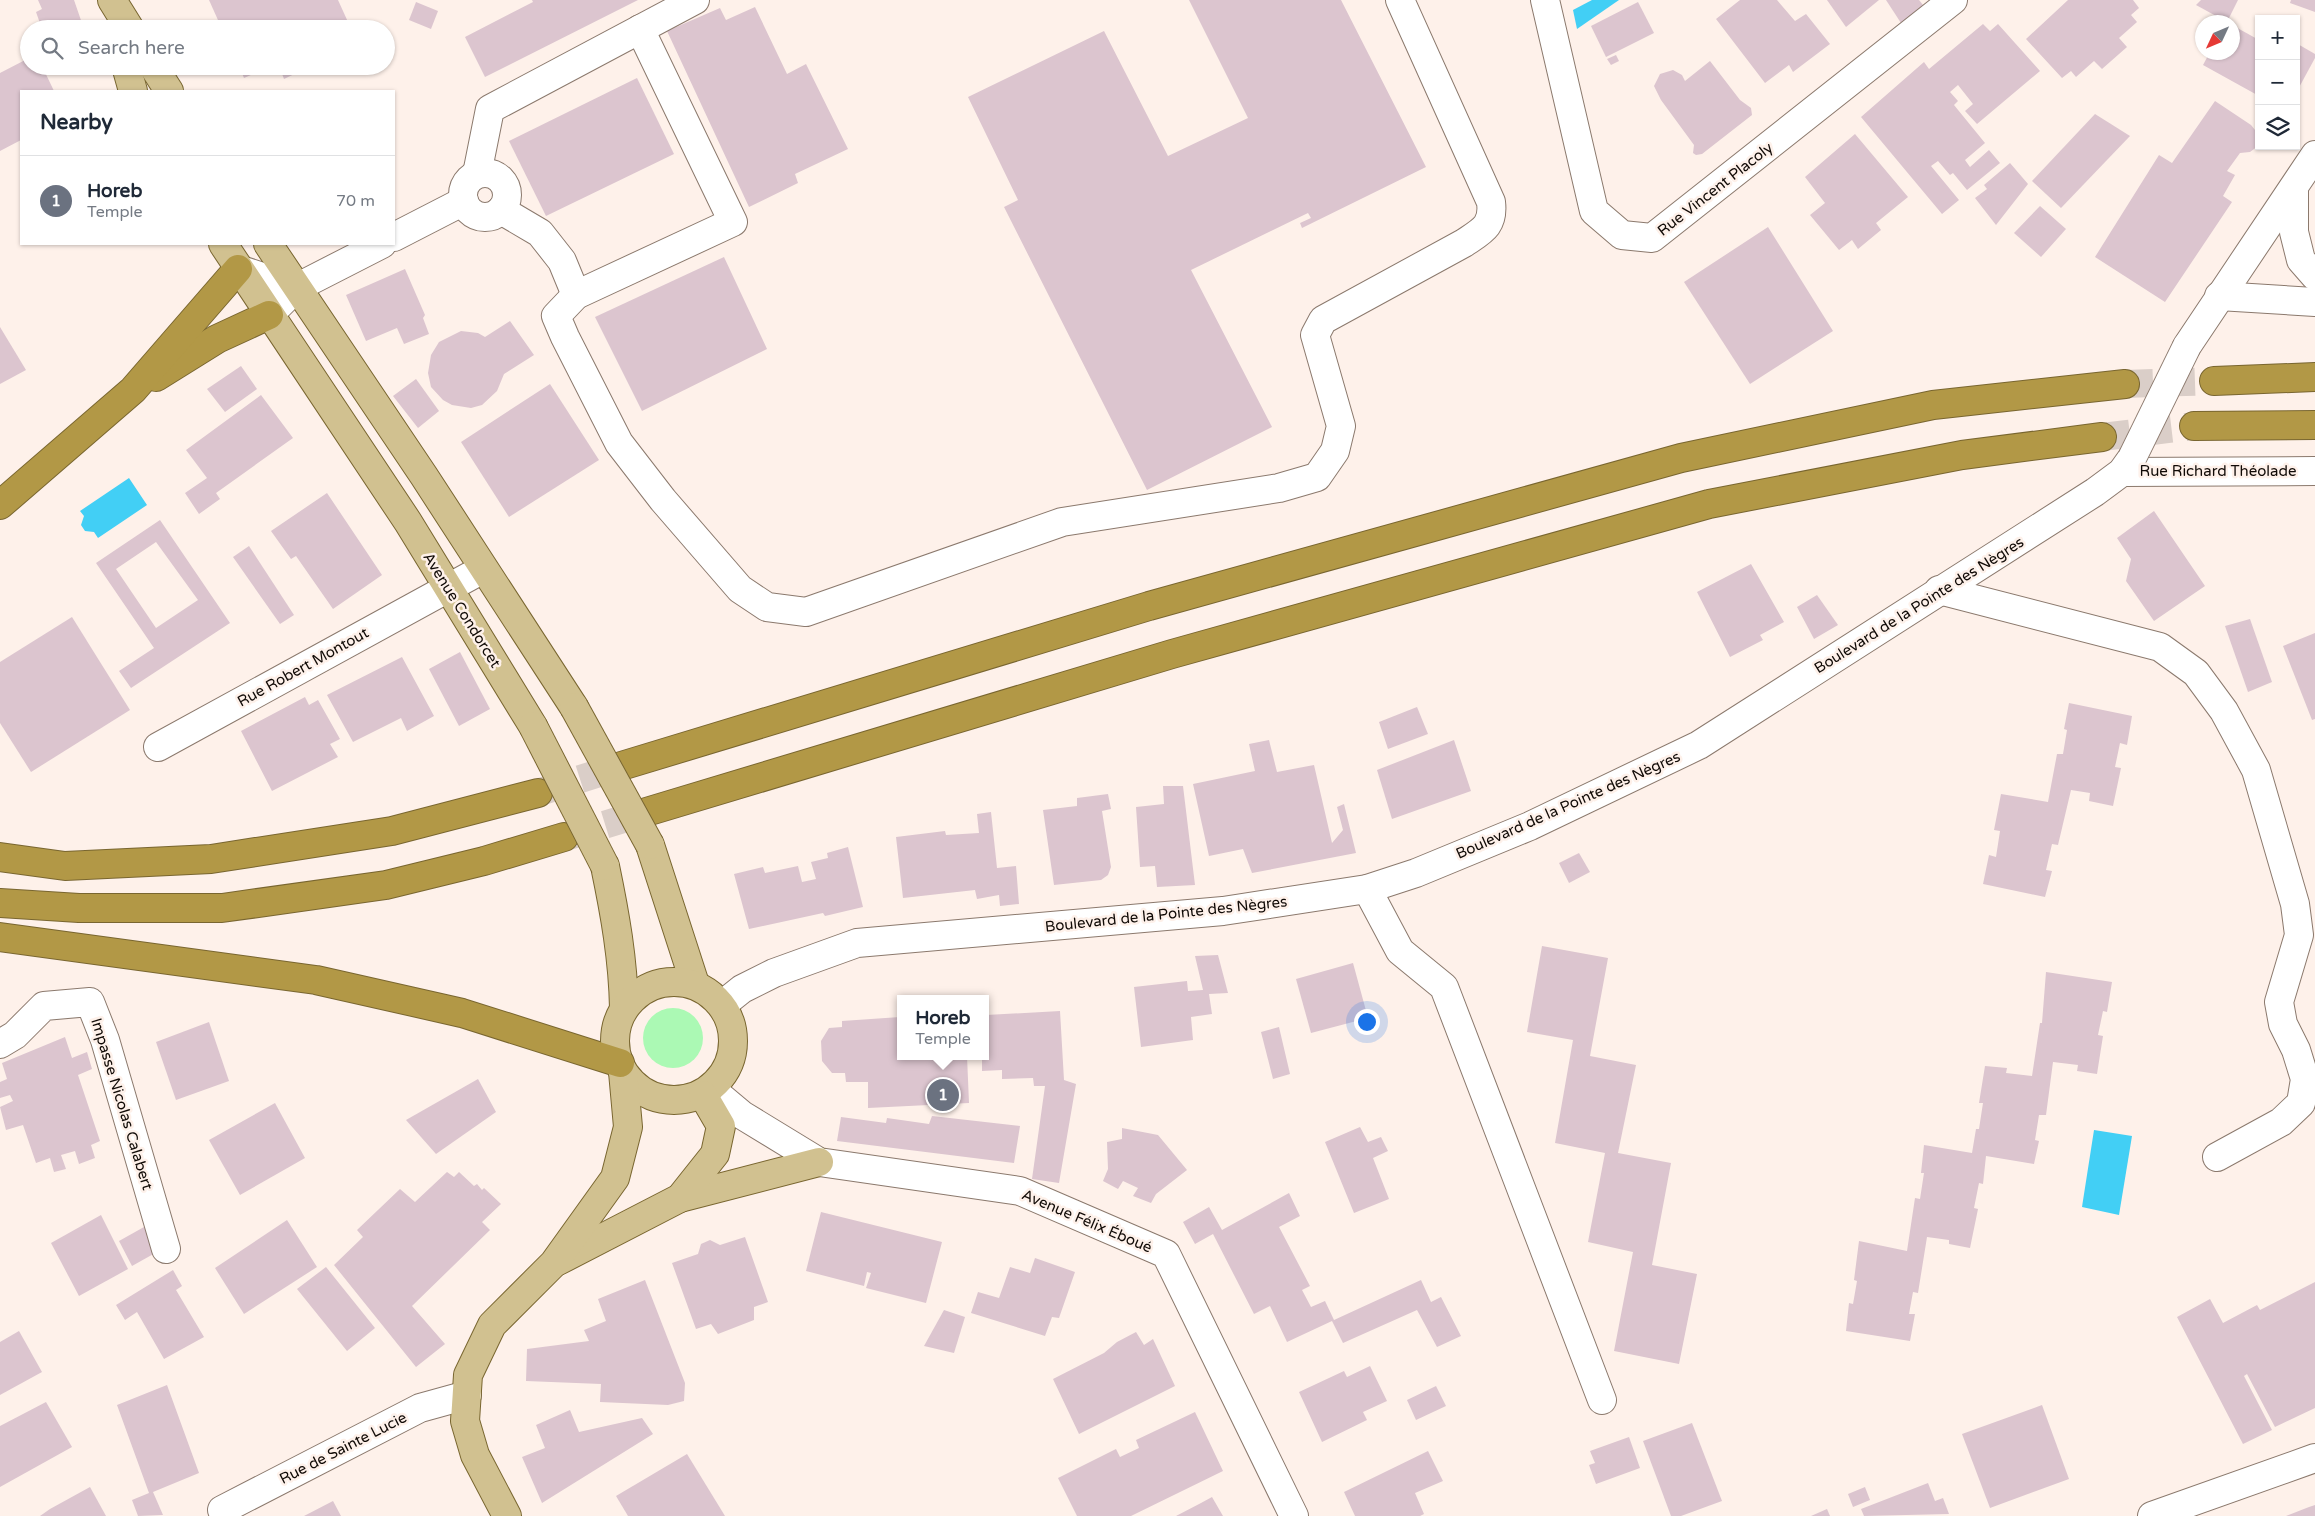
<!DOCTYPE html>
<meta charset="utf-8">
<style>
:root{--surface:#fff;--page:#f6f6f7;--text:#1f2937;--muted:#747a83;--line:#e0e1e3;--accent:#7e6900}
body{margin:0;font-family:"Varela Round",sans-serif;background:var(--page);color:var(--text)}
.controls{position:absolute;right:15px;top:15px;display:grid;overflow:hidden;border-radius:0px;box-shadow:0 1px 4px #0004}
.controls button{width:45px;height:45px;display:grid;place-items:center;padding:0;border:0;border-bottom:1px solid var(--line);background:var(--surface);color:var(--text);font:25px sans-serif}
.compass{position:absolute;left:2195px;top:15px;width:45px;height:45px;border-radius:50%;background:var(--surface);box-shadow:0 1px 4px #0004;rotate:226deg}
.you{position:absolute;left:1366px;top:1021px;width:18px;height:18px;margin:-12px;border:4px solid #fff;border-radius:50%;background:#1a73e8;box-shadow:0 0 0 8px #1a73e833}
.badge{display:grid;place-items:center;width:32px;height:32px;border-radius:50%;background:var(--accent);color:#fff;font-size:16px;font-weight:700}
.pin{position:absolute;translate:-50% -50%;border:2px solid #fff;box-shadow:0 1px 5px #0006}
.popup{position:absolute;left:897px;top:995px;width:92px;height:65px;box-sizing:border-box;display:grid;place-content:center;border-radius:0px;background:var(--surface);filter:drop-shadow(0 1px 4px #0005);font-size:16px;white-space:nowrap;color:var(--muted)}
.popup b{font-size:19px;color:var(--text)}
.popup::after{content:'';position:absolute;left:50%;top:100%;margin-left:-10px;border:10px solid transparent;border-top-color:var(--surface)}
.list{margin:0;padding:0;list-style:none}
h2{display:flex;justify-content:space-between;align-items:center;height:65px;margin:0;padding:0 20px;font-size:21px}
h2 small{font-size:16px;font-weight:400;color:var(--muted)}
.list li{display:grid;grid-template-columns:32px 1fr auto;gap:15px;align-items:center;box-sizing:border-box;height:90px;padding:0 20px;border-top:1px solid var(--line)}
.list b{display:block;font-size:19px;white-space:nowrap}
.list p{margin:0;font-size:16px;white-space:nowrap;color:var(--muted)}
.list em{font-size:16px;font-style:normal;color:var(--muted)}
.icon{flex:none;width:28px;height:28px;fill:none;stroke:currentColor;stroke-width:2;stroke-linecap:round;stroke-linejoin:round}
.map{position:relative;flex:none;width:2315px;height:1516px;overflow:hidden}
.search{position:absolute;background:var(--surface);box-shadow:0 1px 4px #0004;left:20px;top:20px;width:375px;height:55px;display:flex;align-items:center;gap:12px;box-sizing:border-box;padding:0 18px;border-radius:28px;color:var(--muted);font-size:19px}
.panel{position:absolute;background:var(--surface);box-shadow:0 1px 4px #0004;left:20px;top:90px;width:375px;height:155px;border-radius:0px}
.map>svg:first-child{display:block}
.green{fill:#abf9b4}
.water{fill:#42cff5}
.building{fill:#dcc5cf;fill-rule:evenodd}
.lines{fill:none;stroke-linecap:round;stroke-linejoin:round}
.highway-tunnel{stroke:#dacec8;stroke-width:28;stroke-dasharray:28 14;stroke-linecap:butt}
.minor-casing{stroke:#8b796d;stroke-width:30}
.major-casing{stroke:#796630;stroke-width:30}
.highway-casing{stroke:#796630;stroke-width:30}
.minor{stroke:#fff;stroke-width:28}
.major{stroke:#d1c190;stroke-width:28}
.highway{stroke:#b29846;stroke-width:28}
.minor-bridge-casing{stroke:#8b796d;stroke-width:30;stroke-linecap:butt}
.major-bridge-casing{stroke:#796630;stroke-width:30;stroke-linecap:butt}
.minor-bridge{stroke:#fff;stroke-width:28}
.major-bridge{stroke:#d1c190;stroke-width:28}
.labels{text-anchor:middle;stroke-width:5;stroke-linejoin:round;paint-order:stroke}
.street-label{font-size:15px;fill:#100a06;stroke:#fef1ea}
</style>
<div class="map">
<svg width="2315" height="1516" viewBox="0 0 2315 1516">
<rect width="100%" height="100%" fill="#fef1ea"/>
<circle class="green" cx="673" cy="1038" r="30"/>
<g class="water">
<polygon points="1592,0 1619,0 1577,29 1573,10"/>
<polygon points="129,478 147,505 98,538 94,532 85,531 81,525 84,516 80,511"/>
<polygon points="2094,1130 2132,1136 2119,1215 2082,1207"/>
</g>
<g class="building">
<polygon points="38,0 74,0 84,29 42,29 36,12 42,9"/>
<polygon points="209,0 338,0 348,22 333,29 222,29"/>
<polygon points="532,0 638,0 485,77 465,37 533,2"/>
<polygon points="1189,0 1341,0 1426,167 1302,228 1300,223 1311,218 1308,213 1191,270 1272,427 1147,490 1004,207 1018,200 968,97 1104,31 1168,156 1248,118"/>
<polygon points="1740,0 1777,0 1795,21 1806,14 1830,44 1793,72 1789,65 1765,83 1716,19"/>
<polygon points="1827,0 1879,0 1846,27"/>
<polygon points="1886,0 1919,0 1923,5 1901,23"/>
<polygon points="2068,0 2133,0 2139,8 2131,15 2137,22 2119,38 2127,47 2102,69 2094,61 2076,77 2071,71 2062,78 2026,39"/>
<polygon points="2201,0 2238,0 2227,22 2196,5"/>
<polygon points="2291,0 2315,0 2315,12 2290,3"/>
<polygon points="416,2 438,11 431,29 409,20"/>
<polygon points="1638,2 1654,33 1606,57 1591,26"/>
<polygon points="755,7 787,74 806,64 848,149 795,174 798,183 749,207 667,31 720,8 726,20"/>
<polygon points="1983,24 1990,31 1998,24 2040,71 1977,124 1965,111 1973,104 1958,85 1950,92 1958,101 1954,105 1985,143 1965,160 1970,167 1989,150 2000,163 1967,190 1953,173 1950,175 1938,161 1931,166 1959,200 1942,214 1861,117 1924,62 1929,69"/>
<polygon points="2232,25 2259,40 2259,96 2203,65 2210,52 2232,52"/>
<polygon points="2296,43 2315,54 2315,58 2296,93"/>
<polygon points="1616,55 1619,61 1611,65 1607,59"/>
<polygon points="29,58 29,66 42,66 54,91 21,91 21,140 0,151 0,73"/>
<polygon points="1710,61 1740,100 1751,108 1752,115 1702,154 1696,155 1693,153 1694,145 1661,100 1654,86 1660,74 1673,70 1682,75 1685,81"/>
<polygon points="239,66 272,66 244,78"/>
<polygon points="279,66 311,66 284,79"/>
<polygon points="637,78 674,154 546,216 509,141"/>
<polygon points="2215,101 2251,125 2259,135 2258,146 2250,152 2240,153 2227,171 2235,175 2223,196 2232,202 2165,302 2095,257 2159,155 2172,163"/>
<polygon points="2095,114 2130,136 2061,208 2032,181"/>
<polygon points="1855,134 1908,197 1876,223 1881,230 1858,249 1852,240 1839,250 1810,215 1825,203 1805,177"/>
<polygon points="2010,163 2028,184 1996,225 1975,198 1987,189 1984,185"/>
<polygon points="2040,206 2066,229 2041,257 2014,233"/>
<polygon points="1768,227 1833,331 1750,384 1684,282"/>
<polygon points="724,257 767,349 642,411 595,317"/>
<polygon points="405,269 425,315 423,318 429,334 404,344 397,328 366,341 346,295"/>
<polygon points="510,321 534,355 504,374 497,391 482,405 471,408 452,405 443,400 431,387 428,373 431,355 439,342 461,331 478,333 485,337"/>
<polygon points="0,327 26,370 0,384"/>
<polygon points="241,366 257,389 225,412 207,389"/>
<polygon points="416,379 439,411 418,428 393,396"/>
<polygon points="550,384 599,460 509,517 461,442"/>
<polygon points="261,395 293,438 216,493 220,499 199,514 185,493 207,478 186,450"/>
<polygon points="327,493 382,575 333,609 296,556 291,559 271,531"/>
<polygon points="2154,511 2205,586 2154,621 2126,581 2131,559 2117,538"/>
<path d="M160,520l70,103 -99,65 -12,-17 35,-23 -58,-85zM156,542l42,58 -42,28 -40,-59z"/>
<polygon points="249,546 294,615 280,624 233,557"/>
<polygon points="1751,564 1784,622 1760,635 1763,640 1730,657 1697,592"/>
<polygon points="1817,595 1838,625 1814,639 1797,607"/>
<polygon points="72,617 130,710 31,772 0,723 0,662"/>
<polygon points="2250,619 2272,682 2248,692 2225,626"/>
<polygon points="2315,633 2315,719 2312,720 2283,646"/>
<polygon points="460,652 490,709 459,726 429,669"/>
<polygon points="402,657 434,716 407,731 401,718 353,742 327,695"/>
<polygon points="305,697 309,705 318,700 340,739 330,744 338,757 272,791 241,731"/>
<polygon points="2069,703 2132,716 2127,745 2120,743 2115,767 2121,768 2113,806 2089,801 2090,793 2071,790 2058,845 2052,844 2046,870 2052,871 2045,897 1983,884 1989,855 1996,857 2000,831 1994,830 2001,794 2048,802 2057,754 2063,754 2067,730 2064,729"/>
<polygon points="1417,707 1428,734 1388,749 1379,722"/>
<polygon points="1269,740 1277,772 1314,765 1332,843 1343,830 1337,807 1344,804 1356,853 1252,873 1243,849 1209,856 1193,784 1255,771 1249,744"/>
<polygon points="1454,740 1471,791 1392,819 1377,770"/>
<polygon points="1163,786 1183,786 1195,885 1157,887 1155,866 1140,867 1136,807 1164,804"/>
<polygon points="1108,794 1111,809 1102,811 1111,867 1108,875 1101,880 1054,885 1043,810 1077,806 1077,798"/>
<polygon points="991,812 997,868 1016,866 1019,904 1000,906 999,895 977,899 975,890 903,898 896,837 945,831 946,835 979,833 977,814"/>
<polygon points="848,847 863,907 825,916 823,913 749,929 734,874 763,867 765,873 798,866 802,882 816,879 811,862 828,858 827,853"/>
<polygon points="1579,853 1590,872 1569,883 1559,863"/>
<polygon points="1542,946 1608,958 1590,1056 1636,1065 1618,1153 1671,1163 1652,1265 1697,1274 1679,1364 1614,1351 1633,1252 1588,1242 1605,1153 1555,1143 1573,1040 1527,1032"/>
<polygon points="1218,955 1228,993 1209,994 1212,1014 1191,1017 1193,1040 1141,1047 1134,987 1187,981 1188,991 1203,990 1195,956"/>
<polygon points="1353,963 1368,1018 1311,1033 1296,979"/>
<polygon points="2046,972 2112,982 2107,1012 2103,1011 2098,1035 2103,1036 2097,1074 2077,1071 2078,1065 2053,1062 2046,1115 2039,1115 2035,1140 2039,1141 2034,1164 1986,1156 1983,1184 1979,1183 1974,1208 1978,1209 1970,1248 1949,1244 1949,1240 1927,1237 1918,1293 1913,1292 1909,1314 1915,1314 1910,1341 1846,1331 1849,1303 1853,1304 1857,1281 1854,1280 1859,1241 1907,1251 1915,1198 1920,1199 1924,1173 1921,1173 1924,1145 1972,1153 1976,1129 1979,1129 1983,1103 1979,1103 1985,1066 2007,1068 2006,1073 2032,1076 2040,1023 2042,1023"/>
<polygon points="1060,1011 1064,1080 1076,1084 1059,1183 1032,1179 1045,1086 1034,1086 1033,1078 1002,1079 1002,1070 982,1071 982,1056 986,1056 986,1015"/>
<polygon points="900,1017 900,1056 967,1056 969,1103 868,1108 868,1082 846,1082 845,1073 832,1073 822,1061 821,1041 829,1028 842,1027 842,1021"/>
<polygon points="209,1022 229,1081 176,1100 156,1042"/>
<polygon points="1279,1027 1290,1074 1273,1079 1261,1032"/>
<polygon points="65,1037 72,1058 87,1052 92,1069 78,1075 100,1141 91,1145 95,1158 79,1164 75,1151 61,1155 66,1169 54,1172 50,1158 36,1163 23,1125 6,1130 0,1107 13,1101 10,1095 0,1098 0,1082 7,1079 2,1063"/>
<polygon points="478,1079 496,1112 436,1154 406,1120"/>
<polygon points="275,1103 305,1158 240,1195 209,1140"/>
<polygon points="932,1116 1020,1126 1014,1163 837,1141 841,1117 886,1123 887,1118 929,1124"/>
<polygon points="1360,1127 1368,1142 1381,1137 1388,1151 1373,1158 1389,1199 1354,1213 1325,1142"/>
<polygon points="1122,1128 1158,1135 1187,1170 1156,1194 1151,1203 1133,1196 1138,1188 1123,1181 1118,1189 1103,1181 1108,1169 1107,1142 1122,1139"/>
<polygon points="447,1172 454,1177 459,1172 474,1186 477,1184 482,1190 484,1188 501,1204 482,1222 490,1230 412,1306 445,1344 416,1367 334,1265 363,1237 357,1230 400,1189 415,1202"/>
<polygon points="1289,1193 1300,1216 1279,1227 1310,1286 1302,1290 1311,1307 1325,1301 1334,1320 1421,1280 1431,1302 1441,1297 1461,1336 1437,1347 1417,1310 1343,1343 1332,1321 1287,1342 1270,1306 1254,1314 1213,1234 1195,1244 1183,1222 1209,1207 1222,1230"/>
<polygon points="821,1212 942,1242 926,1303 866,1288 871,1273 867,1272 864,1286 806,1271"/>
<polygon points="101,1215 128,1269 79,1296 51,1243"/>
<polygon points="287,1220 317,1267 244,1314 215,1268"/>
<polygon points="144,1227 157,1252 132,1266 119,1241"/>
<polygon points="745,1237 768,1302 754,1307 754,1320 718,1334 711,1324 696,1329 672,1263 698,1254 701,1244 710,1240 720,1245"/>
<polygon points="1035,1258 1075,1272 1059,1318 1052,1317 1045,1336 971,1313 978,1292 999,1298 1010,1267 1030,1273"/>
<polygon points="326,1267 375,1328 347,1351 297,1289"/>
<polygon points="173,1270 182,1286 176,1290 204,1337 164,1359 137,1312 125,1320 116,1305"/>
<polygon points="645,1280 685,1383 684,1401 668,1405 600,1402 601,1384 526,1381 527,1349 589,1341 584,1330 606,1321 598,1299"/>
<polygon points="2315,1282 2315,1408 2275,1427 2247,1374 2244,1376 2272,1430 2243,1444 2177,1317 2210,1299 2223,1323 2257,1305 2260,1310"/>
<polygon points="944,1310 965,1317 954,1353 924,1346"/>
<polygon points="19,1331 42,1372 0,1395 0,1342"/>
<polygon points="1136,1332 1144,1345 1153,1339 1175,1386 1079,1434 1053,1379 1104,1353 1117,1342"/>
<polygon points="1370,1366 1387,1401 1363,1412 1367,1420 1322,1442 1299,1392 1344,1371 1347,1377"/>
<polygon points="167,1385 199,1473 153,1492 163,1515 138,1516 132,1500 149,1493 117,1405"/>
<polygon points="1436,1386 1446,1406 1416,1420 1407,1400"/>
<polygon points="46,1402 72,1447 0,1487 0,1426"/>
<polygon points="2042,1405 2069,1479 1990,1508 1962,1434"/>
<polygon points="570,1410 579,1432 642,1418 653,1434 542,1503 522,1457 545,1448 536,1425"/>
<polygon points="1195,1412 1223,1471 1131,1516 1077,1516 1058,1478 1116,1449 1120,1457 1139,1448 1136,1440"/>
<polygon points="1692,1423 1722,1501 1681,1516 1671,1516 1643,1441"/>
<polygon points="1629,1437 1640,1468 1596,1484 1589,1465 1595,1463 1590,1451"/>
<polygon points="1428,1451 1443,1481 1415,1493 1424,1514 1420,1516 1355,1516 1344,1492"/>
<polygon points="687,1454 725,1516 628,1516 616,1496"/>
<polygon points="1928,1483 1935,1501 1943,1498 1949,1514 1864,1516 1861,1509"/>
<polygon points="90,1487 106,1516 40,1516 50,1509"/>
<polygon points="1865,1487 1870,1500 1853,1507 1848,1494"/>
<polygon points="1212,1497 1223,1516 1176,1516 1201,1503"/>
<polygon points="333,1501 341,1516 304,1516"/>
<polygon points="2315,1505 2315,1516 2286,1516 2309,1507"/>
<polygon points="1827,1509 1830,1516 1811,1516"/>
</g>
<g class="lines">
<g class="highway-tunnel">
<polyline points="2125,384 2214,381"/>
<polyline points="2102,437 2194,426"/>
<polyline points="540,792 618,767"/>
<polyline points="565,837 643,813"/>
</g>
<defs>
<g id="minor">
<polyline points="1545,0 1594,211 1622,235 1652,238 1953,0"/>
<path d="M640,29l93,193 -157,73 -20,21 9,21 54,106 44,57 77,89 27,18 39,5 256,-90 217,-34 38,-11 18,-26 6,-25 -26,-91 8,-15 141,-77c18,-12 30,-17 27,-41l-91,-202"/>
<circle cx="485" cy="195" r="22"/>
<polyline points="477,174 490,109 695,0"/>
<polyline points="2294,189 2294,232 2301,260 2315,276"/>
<polyline points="501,210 540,233 562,261 576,295"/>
<polyline points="394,237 464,201"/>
<polyline points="238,269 296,288 269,315"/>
<polyline points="296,288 382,244"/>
<polyline points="2219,296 2315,302"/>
<polyline points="2187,346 2315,155"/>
<polyline points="2122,472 2315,471"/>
<polyline points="1939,590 2160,647 2196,673 2224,711 2256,770 2295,904 2299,935 2279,1002 2283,1024 2296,1050 2305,1079 2301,1103 2281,1122 2217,1157"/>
<polyline points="158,747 483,569"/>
<polyline points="1367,889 1400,951 1444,987 1602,1400"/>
<polyline points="722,1005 742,989 774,973 857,943 1223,911 1367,889 1416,873 1530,826 1699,745 2095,492 2122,472 2132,458"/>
<polyline points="0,1044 15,1035 44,1006 90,1002 105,1040 166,1249"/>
<polyline points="711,1089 742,1115 819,1162 1020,1191 1166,1254 1294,1516"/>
<polyline points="222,1510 420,1408 467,1395"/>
<polyline points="2152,1516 2315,1458"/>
</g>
<g id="major">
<polyline points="112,0 130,29"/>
<polyline points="126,66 133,91"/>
<polyline points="153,66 169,91"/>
<polyline points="223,244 408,522 533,726"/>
<polyline points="268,244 424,476 574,707"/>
<polyline points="650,845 695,984"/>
<path d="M605,866c10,48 18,93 19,142"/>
<circle cx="674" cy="1041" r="59"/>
<polyline points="680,1198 819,1162"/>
<polyline points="558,1261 680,1198 715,1154 721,1126 703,1095"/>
<polyline points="507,1516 475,1455 465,1421 468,1375 492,1325 554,1263 615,1178 628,1127 623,1072"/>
</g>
<g id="highway">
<polyline points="156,377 217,339 269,315"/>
<polyline points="2214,381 2315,377"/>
<polyline points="2194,426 2315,425"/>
<polyline points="0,505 133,390 238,269"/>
<polyline points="618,767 1149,606 1681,458 1933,405 2125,384"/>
<polyline points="643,813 1172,654 1709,504 1962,455 2102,437"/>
<polyline points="0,857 65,866 211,859 392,831 538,793"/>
<polyline points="0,903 79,908 222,908 386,885 484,861 564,837"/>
<polyline points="0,937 316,980 462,1013 620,1063"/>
</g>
</defs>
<use href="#minor" class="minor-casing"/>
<use href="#major" class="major-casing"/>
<use href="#highway" class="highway-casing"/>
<use href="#minor" class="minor"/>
<use href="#major" class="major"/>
<use href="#highway" class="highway"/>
<defs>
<polyline id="minor-bridge" points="2132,458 2187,346"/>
<g id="major-bridge">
<polyline points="574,707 650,845"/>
<polyline points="533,726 605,866"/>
</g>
</defs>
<use href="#minor-bridge" class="minor-bridge-casing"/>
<use href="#major-bridge" class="major-bridge-casing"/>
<use href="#minor-bridge" class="minor-bridge"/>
<use href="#major-bridge" class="major-bridge"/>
</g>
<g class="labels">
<g class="street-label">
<text transform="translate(1715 189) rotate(-38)" y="5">Rue Vincent Placoly</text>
<text x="2218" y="476">Rue Richard Théolade</text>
<text transform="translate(1919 605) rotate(-32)" y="5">Boulevard de la Pointe des Nègres</text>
<text transform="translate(462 610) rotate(58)" y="5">Avenue Condorcet</text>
<text transform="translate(303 667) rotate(-29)" y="5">Rue Robert Montout</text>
<text transform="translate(1568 805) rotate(-24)" y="5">Boulevard de la Pointe des Nègres</text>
<text transform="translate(1166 914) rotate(-6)" y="5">Boulevard de la Pointe des Nègres</text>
<text transform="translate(122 1104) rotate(73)" y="5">Impasse Nicolas Calabert</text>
<text transform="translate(1087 1221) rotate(23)" y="5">Avenue Félix Éboué</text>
<text transform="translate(343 1448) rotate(-27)" y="5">Rue de Sainte Lucie</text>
</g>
</g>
</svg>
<div class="controls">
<button>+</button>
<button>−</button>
<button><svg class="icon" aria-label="layers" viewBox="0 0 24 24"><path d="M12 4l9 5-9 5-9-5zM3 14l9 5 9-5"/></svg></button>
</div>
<svg class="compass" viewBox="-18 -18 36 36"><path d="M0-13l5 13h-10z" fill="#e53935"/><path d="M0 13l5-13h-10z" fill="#747a83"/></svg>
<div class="you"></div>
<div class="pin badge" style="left:943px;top:1095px;background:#6b7280">1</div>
<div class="popup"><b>Horeb</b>Temple</div>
<div class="search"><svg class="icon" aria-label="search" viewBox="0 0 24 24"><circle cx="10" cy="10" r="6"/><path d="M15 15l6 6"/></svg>Search here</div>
<section class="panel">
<h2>Nearby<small></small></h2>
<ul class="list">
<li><span class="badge" style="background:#6b7280">1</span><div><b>Horeb</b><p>Temple</p></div><em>70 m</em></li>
</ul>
</section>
</div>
